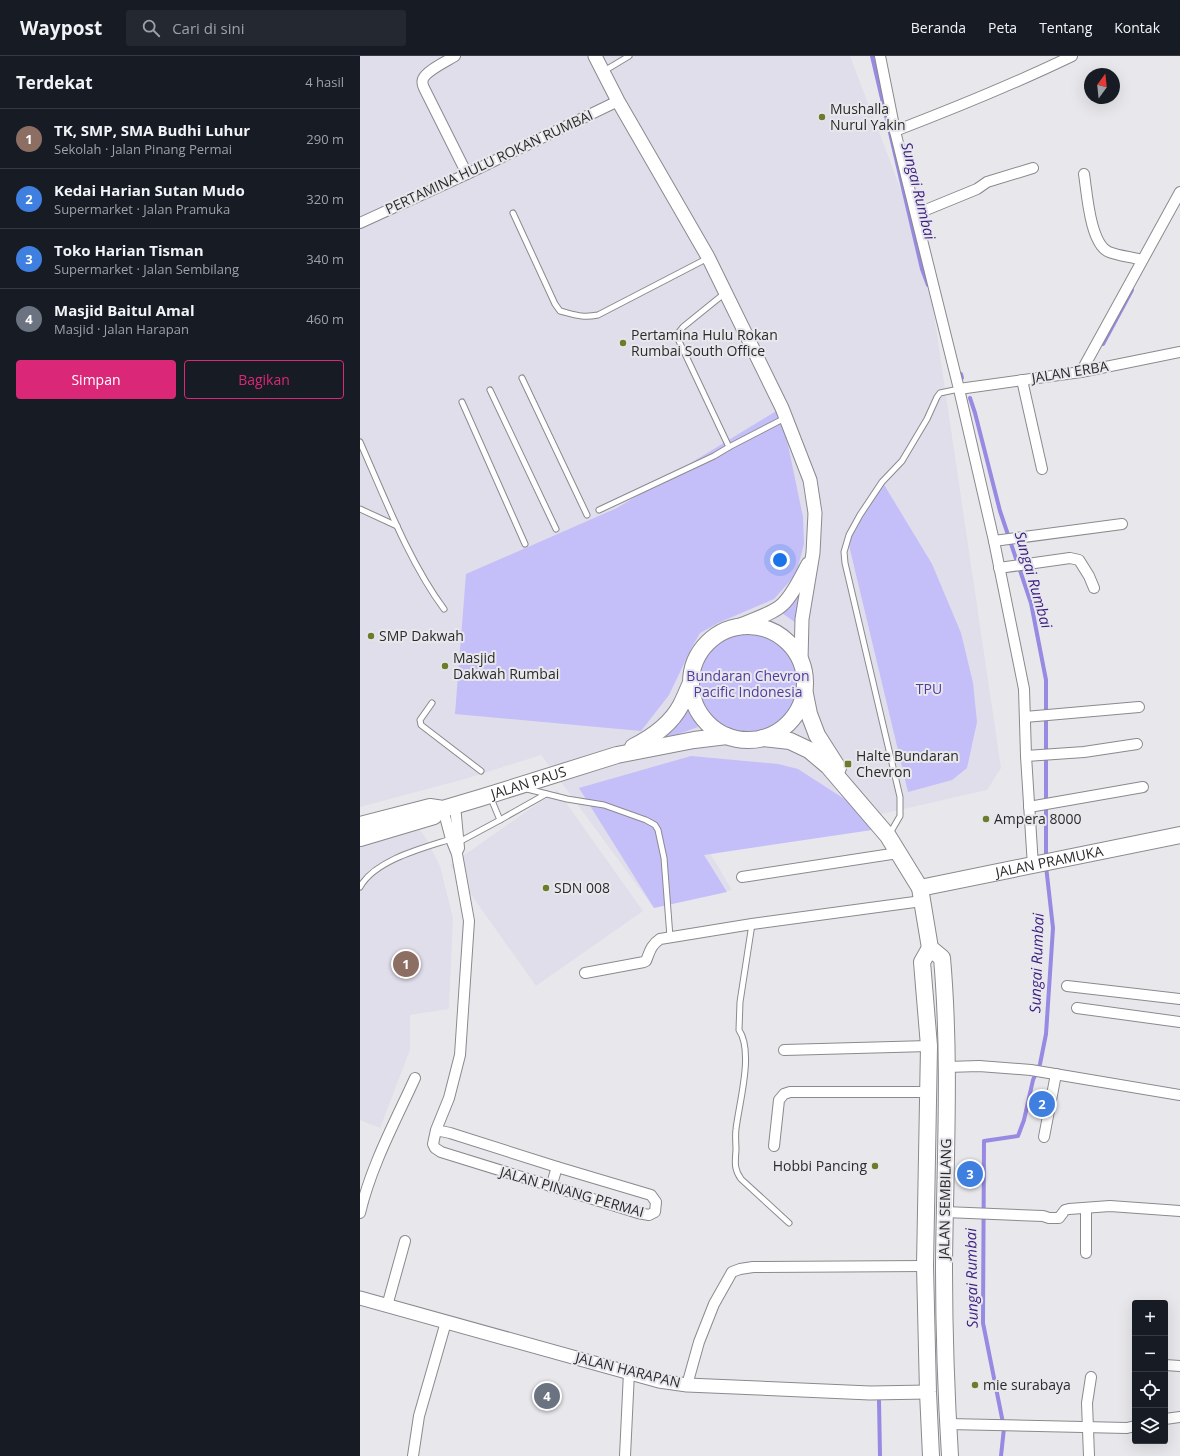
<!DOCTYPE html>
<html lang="id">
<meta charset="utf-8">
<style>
:root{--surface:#171b24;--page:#242831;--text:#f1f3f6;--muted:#9ea1a6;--line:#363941;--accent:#db2777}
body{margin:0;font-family:"Open Sans",sans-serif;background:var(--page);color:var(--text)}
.controls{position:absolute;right:12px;bottom:12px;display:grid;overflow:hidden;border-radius:4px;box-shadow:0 4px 16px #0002}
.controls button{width:36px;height:36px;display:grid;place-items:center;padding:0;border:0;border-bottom:1px solid var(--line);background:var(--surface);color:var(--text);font:20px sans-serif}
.compass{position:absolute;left:724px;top:12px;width:36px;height:36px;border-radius:50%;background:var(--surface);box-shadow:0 4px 16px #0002;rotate:15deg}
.you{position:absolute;left:420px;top:504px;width:14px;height:14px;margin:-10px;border:3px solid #fff;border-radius:50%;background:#1a73e8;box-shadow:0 0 0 6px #1a73e833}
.badge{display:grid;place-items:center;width:26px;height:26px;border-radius:50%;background:var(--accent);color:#fff;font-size:13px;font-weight:700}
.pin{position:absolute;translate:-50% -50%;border:2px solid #fff;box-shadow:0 1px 4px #0006}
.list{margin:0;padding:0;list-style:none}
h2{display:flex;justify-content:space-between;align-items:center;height:52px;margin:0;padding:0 16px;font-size:17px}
h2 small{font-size:13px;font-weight:400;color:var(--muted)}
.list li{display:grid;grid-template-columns:26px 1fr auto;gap:12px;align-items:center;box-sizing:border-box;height:60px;padding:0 16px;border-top:1px solid var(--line)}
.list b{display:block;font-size:15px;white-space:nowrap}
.list p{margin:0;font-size:13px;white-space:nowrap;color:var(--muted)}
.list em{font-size:13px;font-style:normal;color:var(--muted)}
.actions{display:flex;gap:8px;padding:12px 16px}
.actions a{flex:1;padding:9px 0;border:1px solid var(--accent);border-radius:4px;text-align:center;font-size:14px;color:var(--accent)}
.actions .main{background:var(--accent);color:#fff}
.icon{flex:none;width:22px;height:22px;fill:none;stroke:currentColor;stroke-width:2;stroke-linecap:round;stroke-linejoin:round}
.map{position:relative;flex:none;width:820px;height:1400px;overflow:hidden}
header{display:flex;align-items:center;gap:24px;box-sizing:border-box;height:56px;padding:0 20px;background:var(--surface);border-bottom:1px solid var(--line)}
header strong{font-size:19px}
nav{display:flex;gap:22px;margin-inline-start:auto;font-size:14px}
.search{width:280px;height:36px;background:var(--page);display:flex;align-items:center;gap:10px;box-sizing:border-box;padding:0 14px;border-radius:4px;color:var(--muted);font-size:15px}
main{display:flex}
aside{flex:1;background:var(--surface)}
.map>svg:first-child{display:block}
.built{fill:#dfdeea}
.green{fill:#c4bef9}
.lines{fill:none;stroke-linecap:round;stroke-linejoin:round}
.stream{stroke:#968ae2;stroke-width:4}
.service-casing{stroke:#8a8a8e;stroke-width:7}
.minor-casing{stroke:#8a8a8e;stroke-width:12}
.tertiary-casing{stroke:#8a8a8e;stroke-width:15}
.primary-casing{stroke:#8a8a8e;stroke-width:18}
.service{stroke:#fff;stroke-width:5}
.minor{stroke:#fff;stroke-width:10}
.tertiary{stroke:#fff;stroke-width:13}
.primary{stroke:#fff;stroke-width:16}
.poi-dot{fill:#6b7d2c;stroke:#e8e8ec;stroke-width:1.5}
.labels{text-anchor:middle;stroke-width:4;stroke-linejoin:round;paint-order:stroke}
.poi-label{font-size:14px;fill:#2b2b2d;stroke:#e8e8ec;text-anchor:start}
.street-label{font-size:14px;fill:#2b2b2d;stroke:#e8e8ec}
.park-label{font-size:14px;fill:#513aa0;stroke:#e8e8ec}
.water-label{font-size:15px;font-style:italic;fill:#3a1b82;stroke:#e8e8ec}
</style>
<header>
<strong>Waypost</strong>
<div class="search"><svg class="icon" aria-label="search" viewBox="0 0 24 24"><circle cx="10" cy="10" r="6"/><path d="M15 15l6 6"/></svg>Cari di sini</div>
<nav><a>Beranda</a><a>Peta</a><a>Tentang</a><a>Kontak</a></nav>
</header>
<main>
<aside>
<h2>Terdekat<small>4 hasil</small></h2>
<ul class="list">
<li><span class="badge" style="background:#8d6e63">1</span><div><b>TK, SMP, SMA Budhi Luhur</b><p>Sekolah · Jalan Pinang Permai</p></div><em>290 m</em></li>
<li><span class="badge" style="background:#3f7fe0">2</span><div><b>Kedai Harian Sutan Mudo</b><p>Supermarket · Jalan Pramuka</p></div><em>320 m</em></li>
<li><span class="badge" style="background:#3f7fe0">3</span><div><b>Toko Harian Tisman</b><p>Supermarket · Jalan Sembilang</p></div><em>340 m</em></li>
<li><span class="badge" style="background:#6b7280">4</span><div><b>Masjid Baitul Amal</b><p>Masjid · Jalan Harapan</p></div><em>460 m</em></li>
</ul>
<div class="actions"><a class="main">Simpan</a><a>Bagikan</a></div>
</aside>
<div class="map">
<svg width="820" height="1400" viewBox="0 0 820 1400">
<rect width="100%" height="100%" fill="#e8e8ec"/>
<g class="built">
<polygon points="0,0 490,0 565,197 641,712 627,734 350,797 372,834 293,851 181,699 105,723 0,751"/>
<polygon points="197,734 283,855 176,930 90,809"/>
<polygon points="56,768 67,784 80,810 93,862 89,953 50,959 50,994 20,1072 0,1064 0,785"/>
</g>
<g class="green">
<polygon points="418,354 428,389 443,461 444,488 436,518 414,543 358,567 340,577 332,591 309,639 281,675 95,658 106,518 257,452"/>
<polygon points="523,427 572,508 601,577 613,627 617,666 607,712 592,724 548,736 488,485"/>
<polygon points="444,525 436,567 422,557 433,547"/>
<circle cx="388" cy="628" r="50"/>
<polygon points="327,651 338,671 291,688"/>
<polygon points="331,700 418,708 438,713 489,746 512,774 344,799 367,836 294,852 219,732"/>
</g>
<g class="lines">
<g class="stream">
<polyline points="512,0 562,213 568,229"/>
<polyline points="743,288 772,234"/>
<polyline points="601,318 602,322"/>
<polyline points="610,342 615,357 640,455 671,547 686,624 686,803"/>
<polyline points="519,1345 520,1400"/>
<polyline points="641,1400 644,1372 623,1267 624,1085 658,1080 664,1064 673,1024 680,1008 686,978 693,872 686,810"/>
</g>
<defs>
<g id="service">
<polyline points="244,15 269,0"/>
<path d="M153,157l42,91 5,7c16,4 22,7 38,4l110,-57"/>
<polyline points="162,322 227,459"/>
<polyline points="130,334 196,473"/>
<polyline points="102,346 165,488"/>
<path d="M0,386c24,54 49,120 84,167"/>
<polyline points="369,391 425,362"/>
<polyline points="0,453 37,470"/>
<polyline points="239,454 354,400 369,391 318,283 319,276 323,271 365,237"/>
<polyline points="72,647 60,664 61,669 121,715"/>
<polyline points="167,733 207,743 244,749 286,764 295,769 298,774 304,802 310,881"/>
<polyline points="140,764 186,738"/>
<polyline points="529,779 540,760 540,741 485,507 484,496 489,479 500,459 522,426 542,405 567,363 577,341 580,337 599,333"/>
<polyline points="99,786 140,764 130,740"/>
<path d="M0,831c15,-27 63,-39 91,-48"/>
<path d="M392,868l-12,78 -1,28c15,22 0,73 -3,99 -1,7 0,14 0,21 -1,13 -2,19 5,29l48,44"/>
</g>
<g id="minor">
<path d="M95,0c-8,5 -29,15 -32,23 -1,3 0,7 1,9l43,86"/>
<polyline points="520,0 535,75 599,333 634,485 664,633 666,700 673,810"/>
<path d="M535,75c60,-23 119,-47 177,-75"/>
<path d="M724,118c3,19 6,70 25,78 10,4 23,5 33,8"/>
<polyline points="556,158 617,133 627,126 673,112"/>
<polyline points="0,167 107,118 258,45"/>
<polyline points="721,316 820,136"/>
<polyline points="662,324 682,413"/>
<polyline points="599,333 721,316 820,296"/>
<polyline points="634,485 762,468"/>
<polyline points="639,512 710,502 719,504 729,520 734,532"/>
<polyline points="665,661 779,651"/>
<polyline points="666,700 724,696 777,688"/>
<polyline points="95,749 99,792 98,794"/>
<polyline points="669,751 783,731"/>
<polyline points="382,821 538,797"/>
<path d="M225,917l59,-11 2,-1c4,-10 5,-16 14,-22l92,-15 170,-23"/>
<polyline points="707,930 820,943"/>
<polyline points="717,952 820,966"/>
<polyline points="424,994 569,990"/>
<polyline points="587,1011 619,1010 671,1014 820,1039"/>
<polyline points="76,1074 90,1077 197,1111 291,1139 296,1146 295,1156 289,1159 278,1157 81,1096 75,1092 73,1088 76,1074 89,1042 100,999 109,865 97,798 91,783 83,753"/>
<polyline points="684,1081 696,1018"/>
<polyline points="414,1090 419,1044 424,1038 430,1036 569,1036"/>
<polyline points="191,1131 197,1111"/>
<polyline points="726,1152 726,1197"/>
<polyline points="585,1156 683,1160 689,1162 699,1162 705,1154 709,1153 750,1150 820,1155"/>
<path d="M0,1157c11,-47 35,-91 55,-135"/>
<polyline points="27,1250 45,1185"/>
<polyline points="805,1309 820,1310"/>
<polyline points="327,1329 339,1286 354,1248 372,1216 380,1213 393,1211 565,1210"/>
<polyline points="805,1363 820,1361"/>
<polyline points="588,1368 767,1372 775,1370"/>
<polyline points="53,1400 59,1360 86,1266"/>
<polyline points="265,1400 269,1316"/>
<polyline points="729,1400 727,1347 731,1321"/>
</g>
<g id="tertiary">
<polyline points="235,0 258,45 348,201 422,352 450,424 455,457 453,497 442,563 441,604"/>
<path d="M378,570c13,-6 35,-12 45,-22 11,-11 18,-27 25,-40"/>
<polyline points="0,1242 299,1325 327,1329 510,1337 568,1336"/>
</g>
<g id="primary">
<circle cx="388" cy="627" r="57"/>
<polyline points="445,638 449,658 457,679 478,712"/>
<path d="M403,682l27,3 19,9 19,16 60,70 32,52 10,60 12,10c9,102 3,205 2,307 0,64 2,127 6,191"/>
<path d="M273,691c18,-9 38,-23 48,-42 3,-6 6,-13 9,-20"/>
<path id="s1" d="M0,769l70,-18 13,2 37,-11 137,-43 77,-15 33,-4"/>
<polyline points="0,782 74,760"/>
<path id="s2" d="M560,832l260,-53"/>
<polyline points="570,892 562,906 569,990 565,1210 568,1336 571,1400"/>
</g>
</defs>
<use href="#service" class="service-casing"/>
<use href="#minor" class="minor-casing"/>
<use href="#tertiary" class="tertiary-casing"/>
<use href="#primary" class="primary-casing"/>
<use href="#service" class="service"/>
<use href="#minor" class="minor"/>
<use href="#tertiary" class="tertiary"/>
<use href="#primary" class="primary"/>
</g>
<g class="poi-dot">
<circle cx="462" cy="61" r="4"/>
<circle cx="263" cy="287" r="4"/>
<circle cx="11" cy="580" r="4"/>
<circle cx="85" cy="610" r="4"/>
<rect x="484" y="704" width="8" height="8" rx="2"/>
<circle cx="626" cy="763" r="4"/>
<circle cx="186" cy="832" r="4"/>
<circle cx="515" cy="1110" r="4"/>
<circle cx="615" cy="1329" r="4"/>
</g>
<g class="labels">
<g class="poi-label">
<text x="470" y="58">Mushalla<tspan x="470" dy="16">Nurul Yakin</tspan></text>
<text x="271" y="284">Pertamina Hulu Rokan<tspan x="271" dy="16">Rumbai South Office</tspan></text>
<text x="19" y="585">SMP Dakwah</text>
<text x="93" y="607">Masjid<tspan x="93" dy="16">Dakwah Rumbai</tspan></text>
<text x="496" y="705">Halte Bundaran<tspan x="496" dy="16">Chevron</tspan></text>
<text x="634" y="768">Ampera 8000</text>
<text x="194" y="837">SDN 008</text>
<text x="507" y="1115" text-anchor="end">Hobbi Pancing</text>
<text x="623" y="1334">mie surabaya</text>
</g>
<g class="street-label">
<text transform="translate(129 106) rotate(-25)" y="5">PERTAMINA HULU ROKAN RUMBAI</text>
<text transform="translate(710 316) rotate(-9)" y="5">JALAN ERBA</text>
<text dy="5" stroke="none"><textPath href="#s1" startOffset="175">JALAN PAUS</textPath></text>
<text dy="5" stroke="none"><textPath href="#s2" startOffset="132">JALAN PRAMUKA</textPath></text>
<text transform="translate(212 1136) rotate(16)" y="5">JALAN PINANG PERMAI</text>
<text transform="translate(585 1143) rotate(-89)" y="5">JALAN SEMBILANG</text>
<text transform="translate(268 1314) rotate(14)" y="5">JALAN HARAPAN</text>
</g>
<g class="park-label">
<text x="388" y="625">Bundaran Chevron<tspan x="388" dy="16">Pacific Indonesia</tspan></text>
<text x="569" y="638">TPU</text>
</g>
<g class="water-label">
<text transform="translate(558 135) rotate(76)" y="5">Sungai Rumbai</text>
<text transform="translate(673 524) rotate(74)" y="5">Sungai Rumbai</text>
<text transform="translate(677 907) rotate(-88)" y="5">Sungai Rumbai</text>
<text transform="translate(612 1222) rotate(-91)" y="5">Sungai Rumbai</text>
</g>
</g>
</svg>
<div class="controls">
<button>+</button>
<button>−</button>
<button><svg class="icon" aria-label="locate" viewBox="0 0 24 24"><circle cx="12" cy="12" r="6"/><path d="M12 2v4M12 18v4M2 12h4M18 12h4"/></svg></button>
<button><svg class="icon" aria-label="layers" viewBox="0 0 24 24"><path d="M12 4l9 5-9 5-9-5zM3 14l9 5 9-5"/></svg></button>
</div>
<svg class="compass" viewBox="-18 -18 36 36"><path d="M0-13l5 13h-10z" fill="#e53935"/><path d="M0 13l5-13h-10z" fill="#9ea1a6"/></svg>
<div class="you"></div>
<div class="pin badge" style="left:46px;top:908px;background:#8d6e63">1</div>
<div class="pin badge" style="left:682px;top:1048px;background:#3f7fe0">2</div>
<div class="pin badge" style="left:610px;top:1118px;background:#3f7fe0">3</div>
<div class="pin badge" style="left:187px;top:1340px;background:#6b7280">4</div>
</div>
</main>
